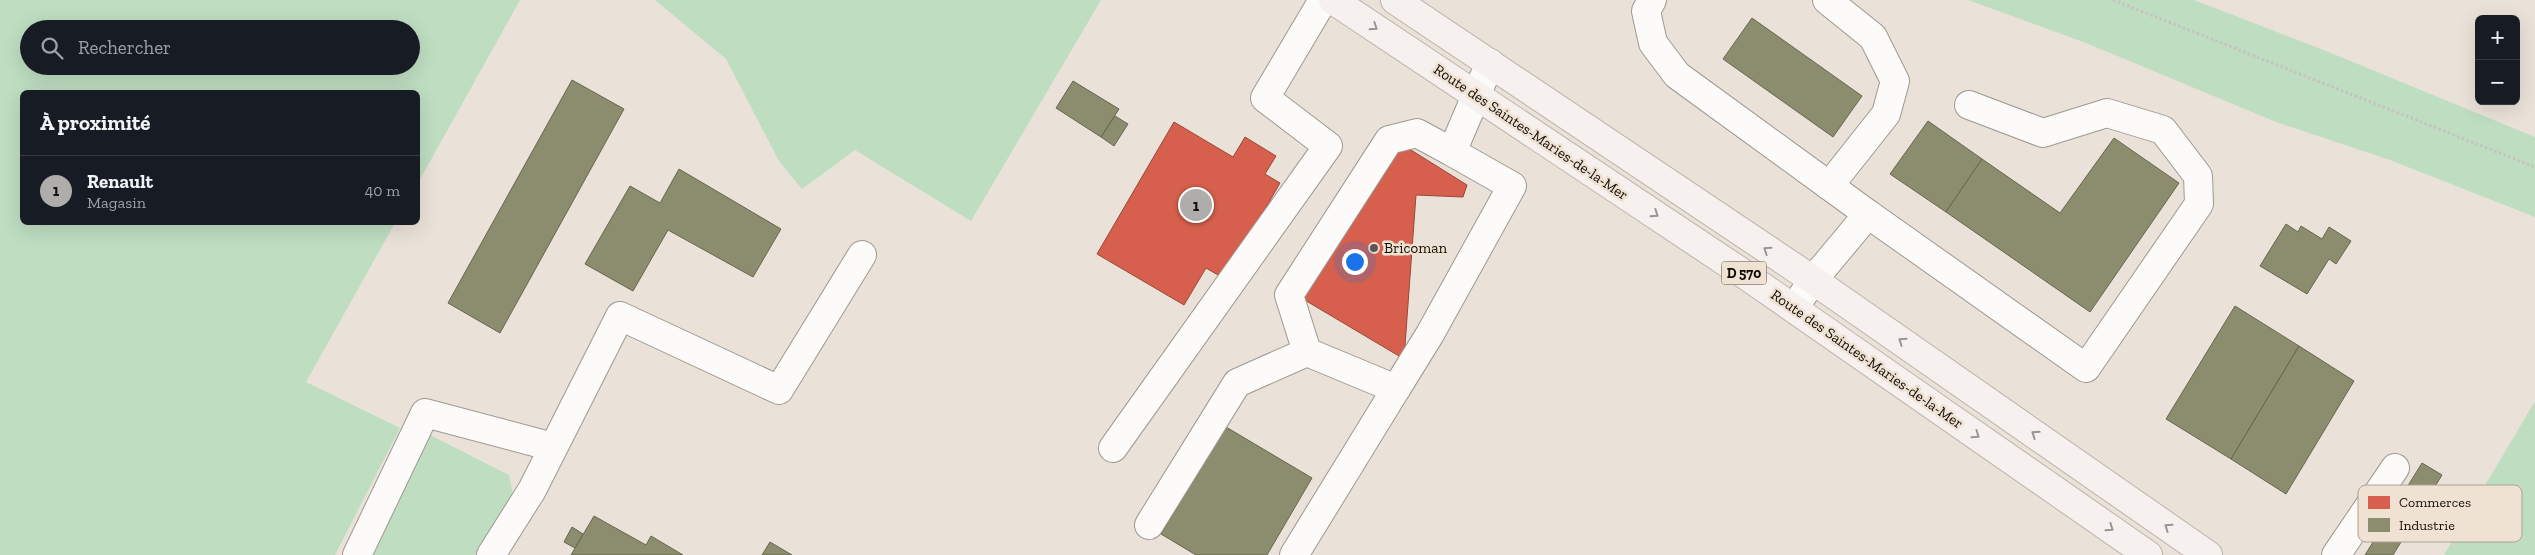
<!DOCTYPE html>
<html lang="fr">
<meta charset="utf-8">
<style>
:root{--surface:#171b24;--page:#242831;--text:#f1f3f6;--muted:#9ea1a6;--line:#363941;--accent:#aeadab}
body{margin:0;font-family:"Zilla Slab",serif;background:var(--page);color:var(--text)}
.controls{position:absolute;right:15px;top:15px;display:grid;overflow:hidden;border-radius:8px;box-shadow:0 5px 20px #0002}
.controls button{width:45px;height:45px;display:grid;place-items:center;padding:0;border:0;border-bottom:1px solid var(--line);background:var(--surface);color:var(--text);font:25px sans-serif}
.you{position:absolute;left:1354px;top:261px;width:18px;height:18px;margin:-12px;border:4px solid #fff;border-radius:50%;background:#1a73e8;box-shadow:0 0 0 8px #1a73e833}
.badge{display:grid;place-items:center;width:32px;height:32px;border-radius:50%;background:var(--accent);color:#111;font-size:16px;font-weight:700}
.pin{position:absolute;translate:-50% -50%;border:2px solid #fff;box-shadow:0 1px 5px #0006}
.list{margin:0;padding:0;list-style:none}
h2{display:flex;justify-content:space-between;align-items:center;height:65px;margin:0;padding:0 20px;font-size:21px}
h2 small{font-size:16px;font-weight:400;color:var(--muted)}
.list li{display:grid;grid-template-columns:32px 1fr auto;gap:15px;align-items:center;box-sizing:border-box;height:70px;padding:0 20px;border-top:1px solid var(--line)}
.list b{display:block;font-size:19px;white-space:nowrap}
.list p{margin:0;font-size:16px;white-space:nowrap;color:var(--muted)}
.list em{font-size:16px;font-style:normal;color:var(--muted)}
.icon{flex:none;width:28px;height:28px;fill:none;stroke:currentColor;stroke-width:2;stroke-linecap:round;stroke-linejoin:round}
.map{position:relative;flex:none;width:2535px;height:555px;overflow:hidden}
.search{position:absolute;background:var(--surface);box-shadow:0 5px 20px #0002;left:20px;top:20px;width:400px;height:55px;display:flex;align-items:center;gap:12px;box-sizing:border-box;padding:0 18px;border-radius:28px;color:var(--muted);font-size:19px}
.panel{position:absolute;background:var(--surface);box-shadow:0 5px 20px #0002;left:20px;top:90px;width:400px;height:135px;border-radius:8px}
.map>svg:first-child{display:block}
.green{fill:#beddc1;fill-rule:evenodd}
.shops{fill:#d6604d;stroke:#9b4738}
.industry{fill:#8c8c6e;stroke:#67664f}
.lines{fill:none;stroke-linecap:round;stroke-linejoin:round}
.minor-casing{stroke:#9e9891;stroke-width:30}
.major-casing{stroke:#bcb3ab;stroke-width:30}
.path{stroke:#c5c3c0;stroke-width:3;stroke-dasharray:2.5 2.5;stroke-linecap:butt}
.minor{stroke:#fcfbf9;stroke-width:28}
.major{stroke:#f6f1ee;stroke-width:28}
.oneway{stroke:#9a9592}
.poi-dot{fill:#5c5750;stroke:#f0e2d3;stroke-width:2}
.labels{text-anchor:middle;stroke-width:5;stroke-linejoin:round;paint-order:stroke}
.shield{fill:#f0e2d3;stroke:#534c44;stroke-width:1}
.shield-label{font-size:14px;font-weight:bold;fill:#100c07}
.street-label{font-size:15px;fill:#100c07;stroke:#f0e2d3}
.poi-label{font-size:15px;fill:#100c07;stroke:#f0e2d3;text-anchor:start}
.key{fill:#f0e2d3;stroke:#ada296;stroke-width:1}
.key-label{font-size:14px;fill:#100c07}
</style>
<div class="map">
<svg width="2535" height="555" viewBox="0 0 2535 555">
<rect width="100%" height="100%" fill="#eae2d9"/>
<g class="green">
<path d="M0,0h520l-102,183v-91h-396v130l373,1 -89,159 94,46 -65,127h-335zM29,29h382v37h-382z"/>
<polygon points="655,0 1101,0 971,221 855,150 802,189 779,161 726,59"/>
<polygon points="1968,0 2194,0 2331,53 2535,137 2535,217 2390,160 2276,122 2086,43"/>
<polygon points="2535,401 2535,555 2444,555"/>
<polygon points="428,434 509,475 513,494 475,555 367,555"/>
</g>
<g class="shops">
<polygon points="1174,122 1233,157 1245,137 1276,156 1265,174 1280,183 1225,279 1206,268 1184,305 1097,254"/>
<polygon points="1403,145 1467,185 1463,197 1416,195 1404,359 1303,299"/>
</g>
<g class="industry">
<polygon points="1752,18 1862,96 1833,137 1723,59"/>
<polygon points="572,80 624,109 500,333 448,303"/>
<polygon points="1073,81 1119,109 1101,137 1056,108"/>
<polygon points="1115,116 1128,124 1114,146 1101,137"/>
<polygon points="1928,121 1982,159 1946,212 1890,174"/>
<polygon points="2114,138 2179,183 2090,312 1946,212 1982,159 2060,213"/>
<polygon points="679,169 781,229 753,277 668,230 633,291 585,264 630,186 660,203"/>
<polygon points="2286,224 2298,232 2301,226 2322,239 2329,227 2351,241 2336,264 2329,259 2307,294 2260,266"/>
<polygon points="2235,306 2299,346 2231,459 2166,419"/>
<polygon points="2299,346 2354,381 2286,494 2231,459"/>
<polygon points="1226,427 1312,478 1267,555 1196,555 1161,534"/>
<polygon points="2422,463 2442,475 2393,555 2365,555"/>
<polygon points="594,516 646,545 651,536 683,555 571,555"/>
<polygon points="572,527 583,534 575,548 564,542"/>
<polygon points="770,542 792,555 762,555"/>
</g>
<g class="lines">
<defs>
<g id="minor">
<polyline points="1652,0 1646,11 1653,43 1677,75 1868,214"/>
<polyline points="1827,0 1873,37 1895,81 1886,114 1829,186"/>
<polyline points="1452,152 1512,186 1430,334 1396,389 1307,352 1289,295 1389,140 1417,133 1452,152 1490,63"/>
<polyline points="1794,308 1813,280 1868,214 2086,368 2199,204 2198,176 2163,130 2107,113 2043,133 1969,105"/>
<polyline points="1113,448 1328,146 1265,98 1323,0"/>
<polyline points="1149,525 1237,383 1307,352"/>
<polyline points="357,555 425,413 553,447"/>
<polyline points="491,555 532,490 620,316 779,390 862,255"/>
<polyline points="1294,555 1396,389"/>
<polyline points="2336,555 2395,468"/>
</g>
<g id="major">
<polyline points="1333,0 1744,274 2148,555"/>
<polyline points="1395,0 1813,280 2208,555"/>
</g>
</defs>
<use href="#minor" class="minor-casing"/>
<use href="#major" class="major-casing"/>
<polyline class="path" points="2113,0 2535,167"/>
<use href="#minor" class="minor"/>
<use href="#major" class="major"/>
</g>
<defs><path id="oneway-chevron" d="M-2-3.5L2.5 0L-2 3.5" fill="none" stroke-width="1.6" stroke-linecap="round" stroke-linejoin="round" transform="scale(1.25)"/></defs>
<g class="oneway">
<use href="#oneway-chevron" transform="translate(1374 27) rotate(34)"/>
<use href="#oneway-chevron" transform="translate(1655 214) rotate(34)"/>
<use href="#oneway-chevron" transform="translate(1767 250) rotate(-146)"/>
<use href="#oneway-chevron" transform="translate(1902 341) rotate(-145)"/>
<use href="#oneway-chevron" transform="translate(2035 434) rotate(-145)"/>
<use href="#oneway-chevron" transform="translate(1976 435) rotate(35)"/>
<use href="#oneway-chevron" transform="translate(2168 527) rotate(-145)"/>
<use href="#oneway-chevron" transform="translate(2110 528) rotate(35)"/>
</g>
<circle class="poi-dot" cx="1374" cy="248" r="5"/>
<g class="labels">
<rect class="shield" x="1721.5" y="261.5" width="45" height="23" rx="4"/>
<g class="shield-label">
<text x="1744" y="278">D 570</text>
</g>
<g class="street-label">
<text transform="translate(1531 132) rotate(34)" y="5">Route des Saintes-Maries-de-la-Mer</text>
<text transform="translate(1867 359) rotate(35)" y="5">Route des Saintes-Maries-de-la-Mer</text>
</g>
<g class="poi-label">
<text x="1384" y="253">Bricoman</text>
</g>
</g>
<rect x="2358" y="485" width="164" height="57" rx="8" class="key"/>
<rect x="2368" y="496" width="22" height="13" fill="#d6604d"/>
<rect x="2368" y="518" width="22" height="14" fill="#8c8c6e"/>
<g class="key-label">
<text x="2399" y="507">Commerces</text>
<text x="2399" y="530">Industrie</text>
</g>
</svg>
<div class="controls">
<button>+</button>
<button>−</button>
</div>
<div class="you"></div>
<div class="pin badge" style="left:1196px;top:205px">1</div>
<div class="search"><svg class="icon" aria-label="search" viewBox="0 0 24 24"><circle cx="10" cy="10" r="6"/><path d="M15 15l6 6"/></svg>Rechercher</div>
<section class="panel">
<h2>À proximité<small></small></h2>
<ul class="list">
<li><span class="badge">1</span><div><b>Renault</b><p>Magasin</p></div><em>40 m</em></li>
</ul>
</section>
</div>
